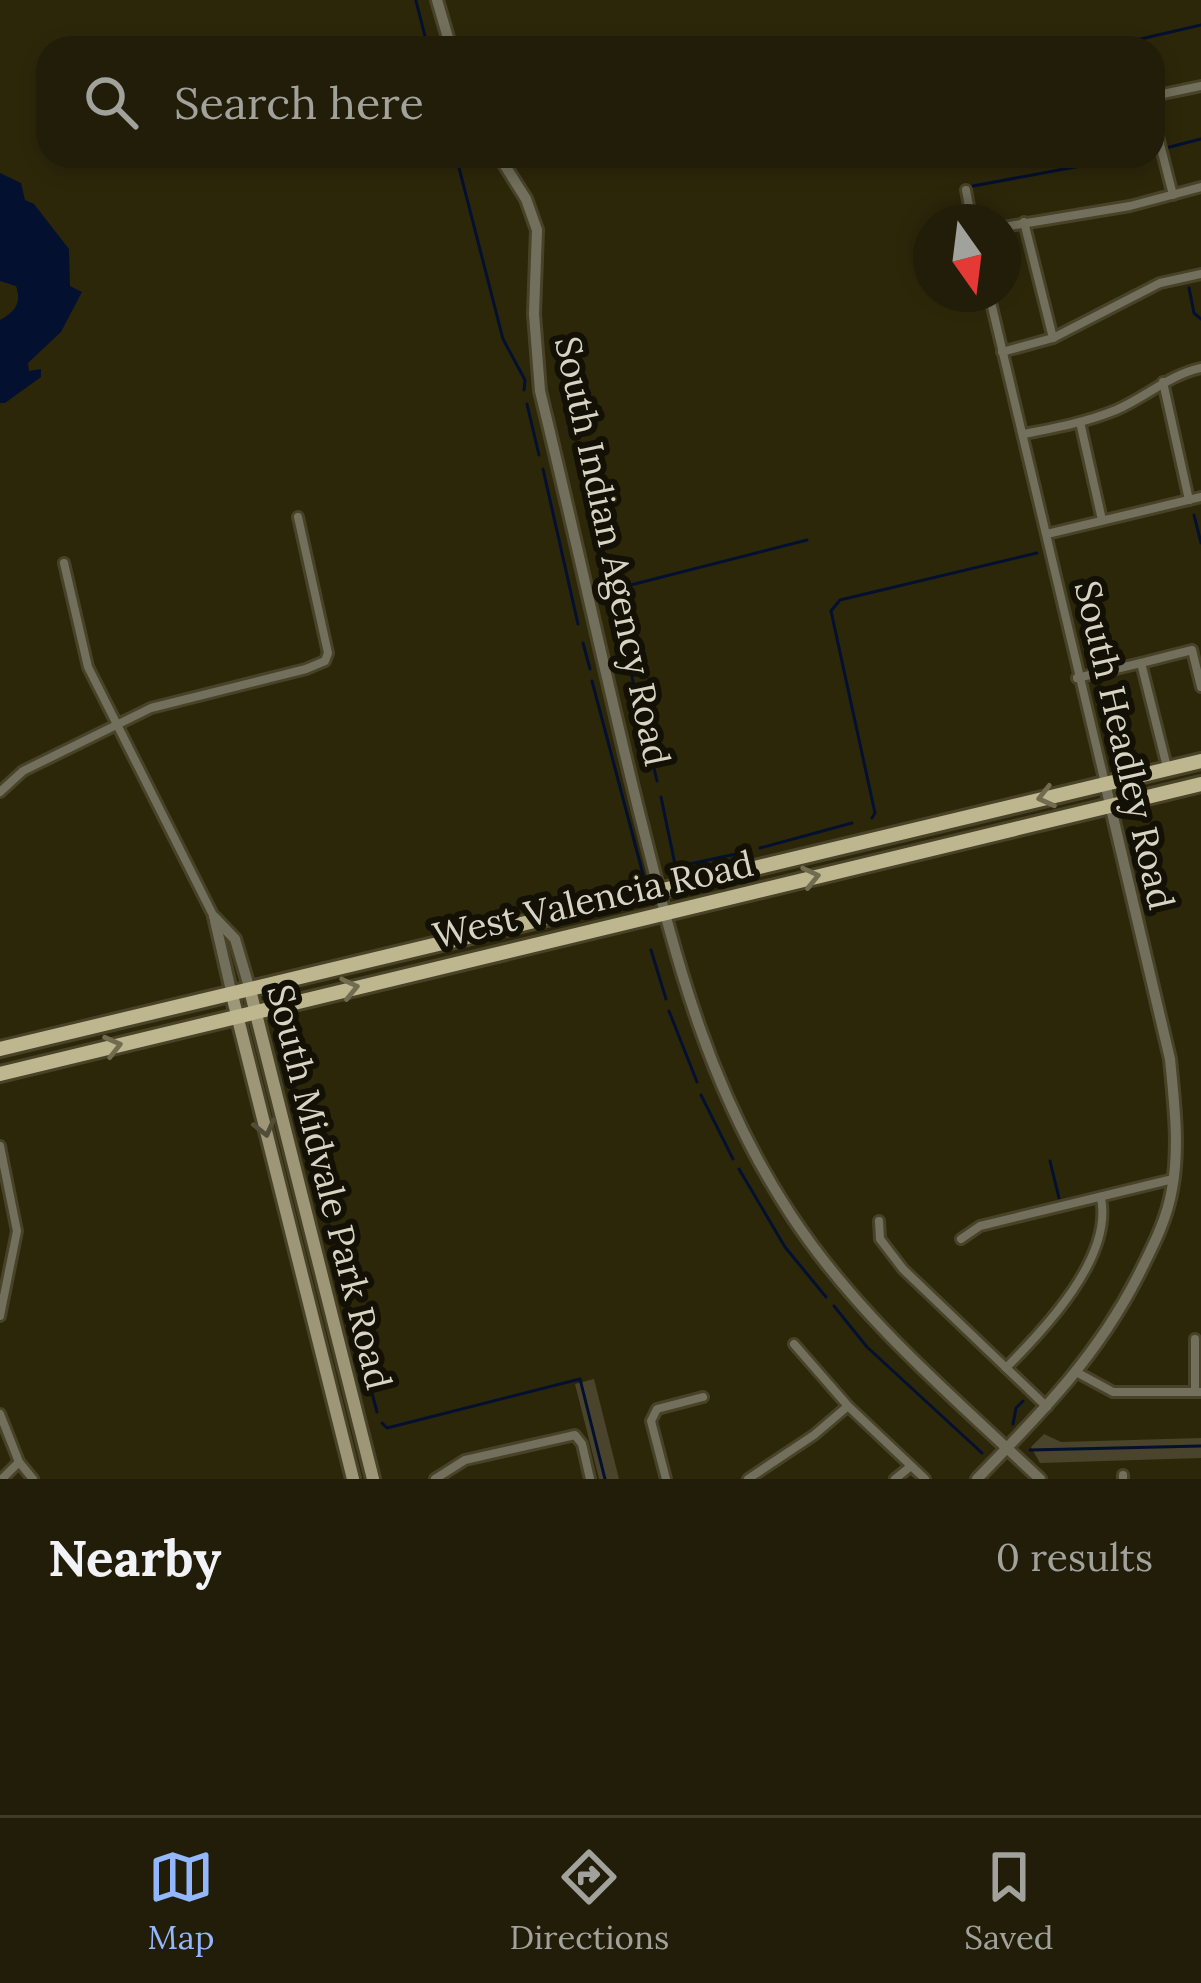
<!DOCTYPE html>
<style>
:root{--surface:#221d08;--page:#2e2a16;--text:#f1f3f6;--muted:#a2a29c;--line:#3f3b29;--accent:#93b7fd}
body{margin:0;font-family:Lora,serif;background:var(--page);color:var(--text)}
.compass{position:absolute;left:913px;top:204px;width:108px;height:108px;border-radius:50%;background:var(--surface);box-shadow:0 6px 18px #0003;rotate:166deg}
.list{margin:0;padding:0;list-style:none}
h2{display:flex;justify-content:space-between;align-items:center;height:156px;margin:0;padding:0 48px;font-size:51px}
h2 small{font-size:39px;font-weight:400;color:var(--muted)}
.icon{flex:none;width:66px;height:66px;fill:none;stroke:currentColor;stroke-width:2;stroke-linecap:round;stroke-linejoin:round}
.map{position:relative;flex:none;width:1201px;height:1479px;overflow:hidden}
.search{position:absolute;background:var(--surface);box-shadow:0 6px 18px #0003;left:36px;right:36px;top:36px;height:132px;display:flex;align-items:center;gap:30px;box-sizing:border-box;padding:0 42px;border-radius:36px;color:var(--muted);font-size:45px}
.sheet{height:336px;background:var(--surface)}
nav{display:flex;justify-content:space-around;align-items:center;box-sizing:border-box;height:168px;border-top:3px solid var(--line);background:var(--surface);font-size:33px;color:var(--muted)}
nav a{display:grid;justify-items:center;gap:6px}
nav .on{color:var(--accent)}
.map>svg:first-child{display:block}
.green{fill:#49442b}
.water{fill:#04102f}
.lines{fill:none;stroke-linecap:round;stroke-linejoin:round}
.stream{stroke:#04102f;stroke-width:3}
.minor-casing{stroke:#484328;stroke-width:14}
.tertiary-casing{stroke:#484328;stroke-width:16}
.secondary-casing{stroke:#484328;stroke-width:18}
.primary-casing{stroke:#484328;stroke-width:20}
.minor{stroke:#726f5c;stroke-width:8}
.tertiary{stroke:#726f5c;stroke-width:10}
.secondary{stroke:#9d9778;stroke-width:12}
.primary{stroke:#beb68e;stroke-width:14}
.oneway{stroke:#716b50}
.oneway2{stroke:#514d39}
.labels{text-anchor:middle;stroke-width:12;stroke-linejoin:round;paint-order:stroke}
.street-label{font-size:36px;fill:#d7d4c3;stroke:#131005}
</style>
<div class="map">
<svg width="1201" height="1479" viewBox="0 0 1201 1479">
<rect width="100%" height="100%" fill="#2d270a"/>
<g class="green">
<polygon points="594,1379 619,1479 599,1479 575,1384"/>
<polygon points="1044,1434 1061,1442 1201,1438 1201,1458 1040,1463 1031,1447"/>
</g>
<path class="water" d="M0,173l21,10 4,17 9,4 35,45 1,37 12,6 -21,40 -33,31 1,8 12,-2v8l-36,26h-5v-83c15,-8 22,-17 16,-34l-16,-5z"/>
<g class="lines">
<g class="stream">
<polyline points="416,1 428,48"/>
<polyline points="1102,48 1201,25"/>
<polyline points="1166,148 1201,139"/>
<polyline points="456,156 503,339 525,380 524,390"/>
<polyline points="973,186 1134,156"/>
<polyline points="1189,288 1194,313 1201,319"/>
<polyline points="527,404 539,455"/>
<polyline points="543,469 578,624"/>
<polyline points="1194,515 1201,543"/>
<polyline points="612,594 611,590 807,540"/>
<polyline points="616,609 640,711"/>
<polyline points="583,643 590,669"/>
<polyline points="592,681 644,878"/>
<polyline points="644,726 657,781"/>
<polyline points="661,797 677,874"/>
<polyline points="872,818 875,813 831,611 840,600 1037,553"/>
<polyline points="760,848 852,823"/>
<polyline points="676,867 745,852"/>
<polyline points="651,950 666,999"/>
<polyline points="669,1011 697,1082"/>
<polyline points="701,1095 733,1159"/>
<polyline points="1050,1161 1059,1198"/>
<polyline points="739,1169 785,1247 826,1297"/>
<polyline points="834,1306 867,1347 982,1453"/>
<polyline points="368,1378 377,1412"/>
<polyline points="382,1423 387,1428 395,1426 580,1379 605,1479"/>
<polyline points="1013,1424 1016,1408 1023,1401"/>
<polyline points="1030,1450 1201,1446"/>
</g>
<defs>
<g id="minor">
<polyline points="1153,96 1201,86"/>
<polyline points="1153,117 1173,195"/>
<polyline points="966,190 972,222"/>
<polyline points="1024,222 1053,338"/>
<polyline points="1003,227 1130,206 1201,187"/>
<polyline points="989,294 1105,783"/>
<polyline points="1002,352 1053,338 1160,283 1201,274"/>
<polyline points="1163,382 1189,500"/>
<polyline points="1080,422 1102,520"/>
<path d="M1024,434c31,-6 63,-12 92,-24 30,-13 53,-35 85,-42"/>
<polyline points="1047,534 1201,497"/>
<polyline points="64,563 88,667 214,917"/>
<polyline points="1141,663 1192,650 1201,687"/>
<polyline points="1077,678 1141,663 1167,767"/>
<polyline points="0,792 23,771 151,708 306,669 325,661 328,653 298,517"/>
<polyline points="0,1146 17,1231 0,1316"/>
<polyline points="879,1221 880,1239 903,1269 1047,1407"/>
<polyline points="961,1239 980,1226 1173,1179"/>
<polyline points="1195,1339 1195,1392"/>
<polyline points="794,1344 848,1406 925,1479"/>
<path d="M1006,1368c39,-40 107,-110 95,-170"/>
<polyline points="1078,1373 1113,1392 1201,1392"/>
<polyline points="0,1414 19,1462 33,1479"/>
<polyline points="1123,1475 1123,1479"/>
<polyline points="2,1479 19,1462"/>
<polyline points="435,1479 465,1460 575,1435 582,1444 590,1479"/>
<polyline points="666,1479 651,1421 657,1409 703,1397"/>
<polyline points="748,1479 814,1435 848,1406"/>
<polyline points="895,1479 911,1466"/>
</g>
<g id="tertiary">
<polyline points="437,0 451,48"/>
<path d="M499,156l27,43 11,31 -3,84 6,77c34,139 64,279 98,417 37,147 68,278 153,407 67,102 161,181 249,264"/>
<polyline points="214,917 235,939 250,990"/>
<polyline points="215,921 232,995"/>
<path d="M977,1479c64,-66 119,-121 161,-203 14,-28 29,-56 34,-87 8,-41 2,-88 -2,-130l-65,-276"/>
</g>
<g id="secondary">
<polyline points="250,990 373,1479"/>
<polyline points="232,995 353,1479"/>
</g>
<g id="primary">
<polyline points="0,1049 1201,761"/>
<polyline points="0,1074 1201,784"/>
</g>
</defs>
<use href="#minor" class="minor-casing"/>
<use href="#tertiary" class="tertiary-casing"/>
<use href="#secondary" class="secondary-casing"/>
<use href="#primary" class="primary-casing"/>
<use href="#minor" class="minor"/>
<use href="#tertiary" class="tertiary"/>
<use href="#secondary" class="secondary"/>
<use href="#primary" class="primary"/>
</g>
<defs><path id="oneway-chevron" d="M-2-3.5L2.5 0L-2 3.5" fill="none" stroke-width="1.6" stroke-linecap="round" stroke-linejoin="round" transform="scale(3)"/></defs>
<g class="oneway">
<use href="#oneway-chevron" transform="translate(1046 797) rotate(166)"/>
<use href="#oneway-chevron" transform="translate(811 877) rotate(-13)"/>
<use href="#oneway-chevron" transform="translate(350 988) rotate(-13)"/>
<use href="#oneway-chevron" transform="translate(113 1046) rotate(-14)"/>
</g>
<use class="oneway2" href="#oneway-chevron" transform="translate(265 1128) rotate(76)"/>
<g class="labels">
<g class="street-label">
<text transform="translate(613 551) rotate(78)" y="13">South Indian Agency Road</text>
<text transform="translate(1125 745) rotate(77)" y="13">South Headley Road</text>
<text transform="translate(593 899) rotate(-13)" y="13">West Valencia Road</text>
<text transform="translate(330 1187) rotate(76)" y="13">South Midvale Park Road</text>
</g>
</g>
</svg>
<svg class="compass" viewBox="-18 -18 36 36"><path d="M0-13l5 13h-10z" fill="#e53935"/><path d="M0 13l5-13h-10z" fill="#a2a29c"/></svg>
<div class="search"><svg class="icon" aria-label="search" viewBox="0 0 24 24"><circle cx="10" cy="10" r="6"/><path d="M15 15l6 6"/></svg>Search here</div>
</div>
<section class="sheet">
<h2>Nearby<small>0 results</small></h2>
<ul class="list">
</ul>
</section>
<nav>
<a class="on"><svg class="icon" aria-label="map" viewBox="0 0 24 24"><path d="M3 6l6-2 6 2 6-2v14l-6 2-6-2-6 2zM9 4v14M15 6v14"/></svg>Map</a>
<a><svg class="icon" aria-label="directions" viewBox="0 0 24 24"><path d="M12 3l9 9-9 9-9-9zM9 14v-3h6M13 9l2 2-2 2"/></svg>Directions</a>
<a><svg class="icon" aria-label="saved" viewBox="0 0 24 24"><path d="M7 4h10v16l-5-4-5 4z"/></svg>Saved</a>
</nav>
